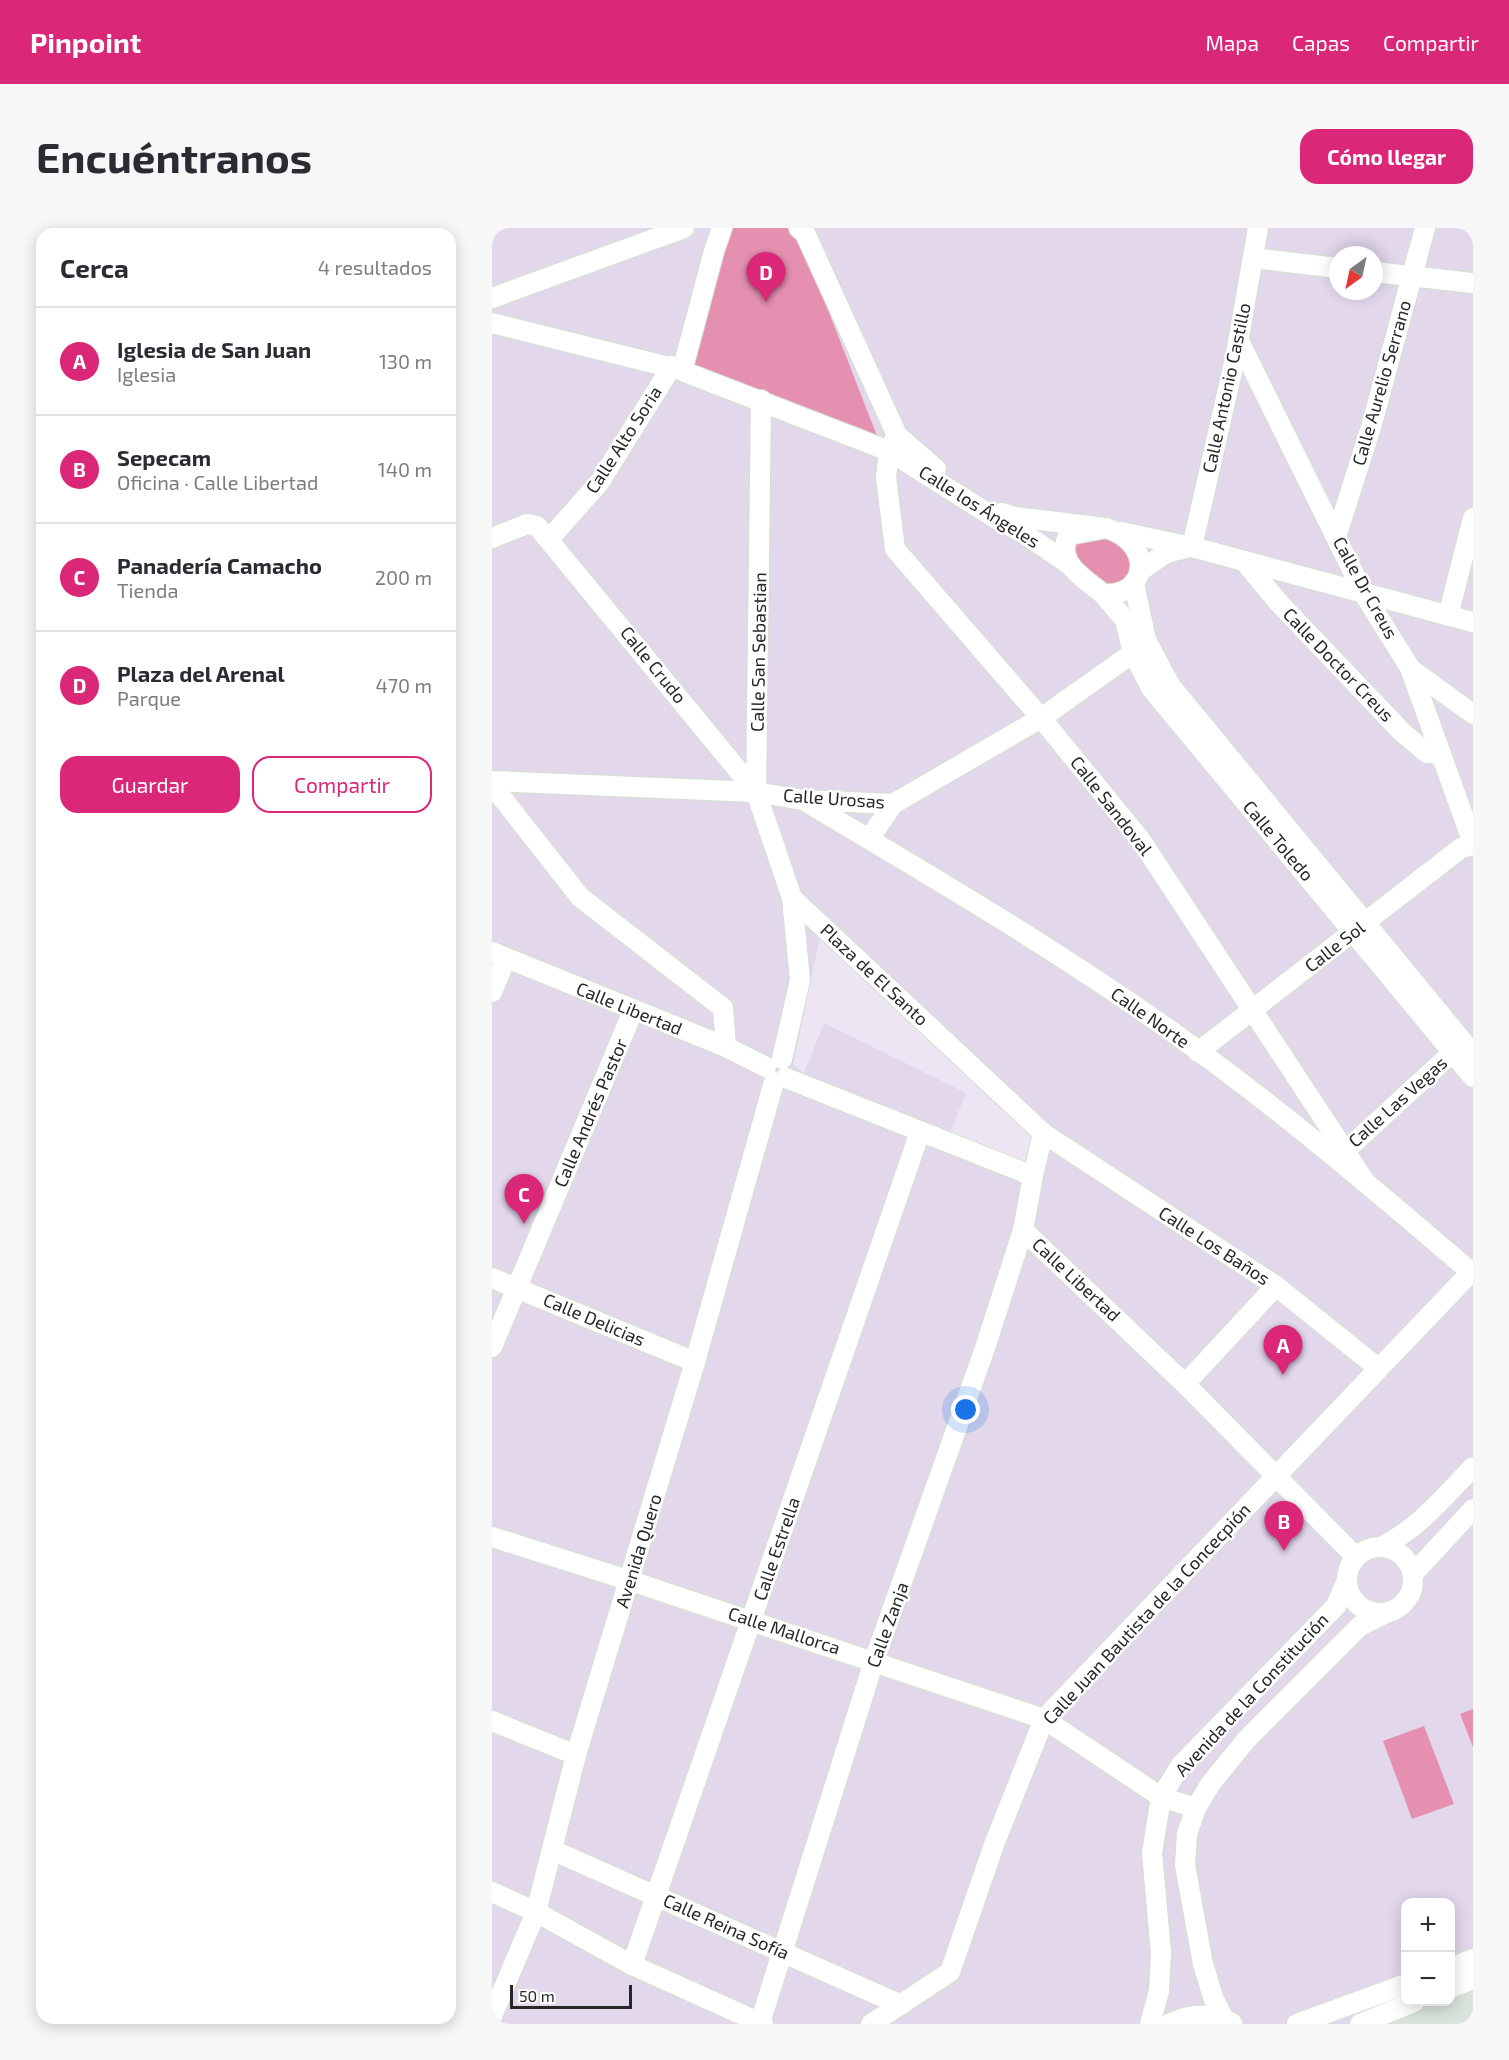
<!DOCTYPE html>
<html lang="es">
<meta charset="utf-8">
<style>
:root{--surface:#fff;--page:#f7f7f7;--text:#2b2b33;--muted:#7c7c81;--line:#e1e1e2;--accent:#db2777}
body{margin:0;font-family:"Exo 2",sans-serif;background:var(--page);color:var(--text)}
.controls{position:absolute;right:18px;bottom:18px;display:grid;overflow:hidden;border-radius:12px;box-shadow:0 3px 15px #0003}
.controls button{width:54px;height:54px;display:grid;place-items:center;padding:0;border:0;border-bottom:2px solid var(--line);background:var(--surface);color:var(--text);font:30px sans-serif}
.compass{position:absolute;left:837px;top:18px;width:54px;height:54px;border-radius:50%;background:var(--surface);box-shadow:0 3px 15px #0003;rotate:213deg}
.scale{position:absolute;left:18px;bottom:15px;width:122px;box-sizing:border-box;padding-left:6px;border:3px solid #272727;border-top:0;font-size:16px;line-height:21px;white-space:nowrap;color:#272727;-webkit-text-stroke:4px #fff;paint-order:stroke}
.you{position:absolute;left:474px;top:1182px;width:21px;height:21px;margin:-15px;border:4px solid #fff;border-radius:50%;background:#1a73e8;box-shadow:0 0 0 9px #1a73e833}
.badge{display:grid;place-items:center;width:39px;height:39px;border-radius:50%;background:var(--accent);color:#fff;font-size:20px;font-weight:700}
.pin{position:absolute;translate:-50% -50px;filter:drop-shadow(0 2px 3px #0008)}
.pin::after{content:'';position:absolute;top:32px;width:21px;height:18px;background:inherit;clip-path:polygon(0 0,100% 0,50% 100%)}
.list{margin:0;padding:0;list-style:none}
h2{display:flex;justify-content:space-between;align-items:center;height:78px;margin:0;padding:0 24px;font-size:26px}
h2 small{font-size:20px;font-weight:400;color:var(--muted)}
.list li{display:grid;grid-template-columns:39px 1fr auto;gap:18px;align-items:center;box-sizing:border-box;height:108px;padding:0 24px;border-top:2px solid var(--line)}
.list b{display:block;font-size:22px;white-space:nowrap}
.list p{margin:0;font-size:20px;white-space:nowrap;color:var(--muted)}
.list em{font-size:20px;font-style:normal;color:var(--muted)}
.actions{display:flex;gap:12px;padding:18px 24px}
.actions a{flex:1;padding:14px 0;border:2px solid var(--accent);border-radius:18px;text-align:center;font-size:21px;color:var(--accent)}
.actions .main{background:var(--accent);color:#fff}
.map{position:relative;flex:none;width:981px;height:1796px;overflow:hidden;border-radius:18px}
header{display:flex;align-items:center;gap:36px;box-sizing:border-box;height:84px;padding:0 30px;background:var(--accent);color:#fff}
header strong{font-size:28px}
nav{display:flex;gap:33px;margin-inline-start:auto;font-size:21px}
.intro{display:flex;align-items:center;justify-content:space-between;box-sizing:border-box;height:144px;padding:0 36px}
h1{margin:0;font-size:42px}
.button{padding:15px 27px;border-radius:18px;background:var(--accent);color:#fff;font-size:21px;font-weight:700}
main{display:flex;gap:36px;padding:0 36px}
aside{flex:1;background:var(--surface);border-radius:18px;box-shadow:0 3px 15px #0003}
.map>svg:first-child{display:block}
.industrial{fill:#d9e2db}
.green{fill:#e590b1}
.plaza{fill:#ede5f3}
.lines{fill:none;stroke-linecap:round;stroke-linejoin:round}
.minor-casing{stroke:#d2e2cd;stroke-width:22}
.minor{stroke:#fff;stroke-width:20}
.labels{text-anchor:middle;stroke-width:5;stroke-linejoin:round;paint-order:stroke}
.street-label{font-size:18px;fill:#272727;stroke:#fff}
</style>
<header>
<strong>Pinpoint</strong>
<nav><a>Mapa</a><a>Capas</a><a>Compartir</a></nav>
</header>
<div class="intro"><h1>Encuéntranos</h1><a class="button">Cómo llegar</a></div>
<main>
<aside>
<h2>Cerca<small>4 resultados</small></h2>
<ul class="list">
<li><span class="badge">A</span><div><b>Iglesia de San Juan</b><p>Iglesia</p></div><em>130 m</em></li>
<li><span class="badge">B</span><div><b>Sepecam</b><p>Oficina · Calle Libertad</p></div><em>140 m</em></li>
<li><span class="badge">C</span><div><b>Panadería Camacho</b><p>Tienda</p></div><em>200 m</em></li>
<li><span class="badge">D</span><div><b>Plaza del Arenal</b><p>Parque</p></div><em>470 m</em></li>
</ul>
<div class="actions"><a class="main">Guardar</a><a>Compartir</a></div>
</aside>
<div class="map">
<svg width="981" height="1796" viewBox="0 0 981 1796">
<rect width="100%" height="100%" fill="#e2d7eb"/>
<polygon class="industrial" points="981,1762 981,1796 896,1796 951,1774 958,1774 959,1771"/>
<g class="green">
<polygon points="238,0 295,0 308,10 387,213 197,137"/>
<path d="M617,307l20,13 3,23c-24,32 -46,2 -60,-21l3,-8z"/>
<polygon points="981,1481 981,1519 968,1486"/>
<polygon points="932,1498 962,1576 920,1591 891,1513"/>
</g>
<polygon class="plaza" points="328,709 551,905 541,948 454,914 474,865 332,795 312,845 301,837"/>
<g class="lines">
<defs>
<g id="minor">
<polyline points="230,0 222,23 190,143 397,223 503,290 530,304 575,335"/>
<polyline points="307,0 313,5 405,207 444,241"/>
<polyline points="761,30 846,40"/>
<polyline points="882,44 981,55"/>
<polyline points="0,70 192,0"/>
<polyline points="0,95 189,142"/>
<polyline points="747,113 872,366 918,440 981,615"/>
<polyline points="269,172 264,564 300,670"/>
<polyline points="405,207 397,223 394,249 403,321 549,490 648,611 872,952"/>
<polyline points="510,285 523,289 614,300"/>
<path d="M614,300c50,15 42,70 -3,66 -18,-15 -50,-32 -34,-59z"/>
<polyline points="629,304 700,319 981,394"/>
<polyline points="844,309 880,196 933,0"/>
<polyline points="0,310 35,296 45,298 264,564"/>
<polyline points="58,310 107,255 180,138"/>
<polyline points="700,319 744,126 766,0"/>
<polyline points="752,333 787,375 910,504 935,525 949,526"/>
<polyline points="648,343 674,325 697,319"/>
<polyline points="642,355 654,412 678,457 981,826"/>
<polyline points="611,366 633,392 641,425 659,460 981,849"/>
<polyline points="956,388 981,290"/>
<polyline points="920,442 981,486"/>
<polyline points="0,553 264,564 311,572 401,576 549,490 641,425"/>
<polyline points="0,557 88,669 231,780 234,819"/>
<path d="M311,572c125,74 249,147 368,231 104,74 203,158 300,241"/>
<polyline points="377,611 401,576"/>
<polyline points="0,724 234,819 274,839"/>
<polyline points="0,764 14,730"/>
<polyline points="706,824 969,620 981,617"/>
<polyline points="290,831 308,752 300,670 551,905 541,948"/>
<polyline points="294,850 541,948 531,1002 693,1156 864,1329"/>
<polyline points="551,905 784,1058 886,1140"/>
<polyline points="852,924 960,825"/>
<polyline points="0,1050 203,1134"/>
<polyline points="0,1119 141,783"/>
<polyline points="693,1156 784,1058"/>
<polyline points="0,1309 139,1353 552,1491 669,1569 704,1580"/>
<circle cx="888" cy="1352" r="33"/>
<path d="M889,1319c37,-18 63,-50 92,-80"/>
<polyline points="921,1346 981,1281"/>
<polyline points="0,1493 84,1527"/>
<polyline points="60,1622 409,1777"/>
<polyline points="0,1664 44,1684 140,1737 271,1796"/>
<polyline points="140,1737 428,904"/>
<polyline points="958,1740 981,1731"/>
<polyline points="958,1760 981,1751"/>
<polyline points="0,1788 44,1684 84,1527 203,1134 282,854"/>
<polyline points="732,1791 722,1772 711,1736 693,1637 695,1606 704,1580 719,1555 755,1511 868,1398 894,1385"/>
<polyline points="268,1795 382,1433 493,1120 531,1002"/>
<polyline points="379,1796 458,1744 503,1614 552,1491 981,1042"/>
<polyline points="658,1796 667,1763 669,1725 660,1625 669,1569 689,1537 844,1378 855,1352"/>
<path d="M677,1796c20,-10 42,-11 63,-1"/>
<polyline points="805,1796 914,1756"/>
<polyline points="868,1796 922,1774"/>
</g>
</defs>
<use href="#minor" class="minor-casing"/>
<use href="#minor" class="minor"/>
</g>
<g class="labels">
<g class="street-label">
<text transform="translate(890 155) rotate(-74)" y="6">Calle Aurelio Serrano</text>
<text transform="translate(735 160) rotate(-78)" y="6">Calle Antonio Castillo</text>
<text transform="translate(132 212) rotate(-57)" y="6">Calle Alto Soria</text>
<text transform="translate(487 279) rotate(32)" y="6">Calle los Ángeles</text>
<text transform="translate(873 360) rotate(61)" y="6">Calle Dr Creus</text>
<text transform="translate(267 424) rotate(-89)" y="6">Calle San Sebastian</text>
<text transform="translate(161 437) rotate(51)" y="6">Calle Crudo</text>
<text transform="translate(846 437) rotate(46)" y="6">Calle Doctor Creus</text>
<text transform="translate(342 571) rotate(4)" y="6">Calle Urosas</text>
<text transform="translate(619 578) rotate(52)" y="6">Calle Sandoval</text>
<text transform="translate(786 613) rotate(50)" y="6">Calle Toledo</text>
<text transform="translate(843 719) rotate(-38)" y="6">Calle Sol</text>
<text transform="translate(382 747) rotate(43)" y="6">Plaza de El Santo</text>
<text transform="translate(137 781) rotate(22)" y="6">Calle Libertad</text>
<text transform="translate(658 790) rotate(35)" y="6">Calle Norte</text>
<text transform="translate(906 874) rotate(-42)" y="6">Calle Las Vegas</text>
<text transform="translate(99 885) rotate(-67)" y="6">Calle Andrés Pastor</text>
<text transform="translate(722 1018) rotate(33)" y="6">Calle Los Baños</text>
<text transform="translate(584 1052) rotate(43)" y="6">Calle Libertad</text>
<text transform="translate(102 1092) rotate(23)" y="6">Calle Delicias</text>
<text transform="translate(285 1321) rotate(-71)" y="6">Calle Estrella</text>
<text transform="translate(147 1323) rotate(-73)" y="6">Avenida Quero</text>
<text transform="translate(655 1386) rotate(-47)" y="6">Calle Juan Bautista de la Concecpión</text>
<text transform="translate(396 1397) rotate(-70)" y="6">Calle Zanja</text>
<text transform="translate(292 1403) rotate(18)" y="6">Calle Mallorca</text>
<text transform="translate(760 1467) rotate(-47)" y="6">Avenida de la Constitución</text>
<text transform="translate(234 1699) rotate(24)" y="6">Calle Reina Sofía</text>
</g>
</g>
</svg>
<div class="controls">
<button>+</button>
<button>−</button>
</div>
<svg class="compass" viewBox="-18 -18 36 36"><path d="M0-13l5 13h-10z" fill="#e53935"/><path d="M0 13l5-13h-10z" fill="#7c7c81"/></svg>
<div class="scale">50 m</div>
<div class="you"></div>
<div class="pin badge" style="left:791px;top:1147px">A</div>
<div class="pin badge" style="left:792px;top:1323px">B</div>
<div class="pin badge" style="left:32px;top:996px">C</div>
<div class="pin badge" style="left:274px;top:74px">D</div>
</div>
</main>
